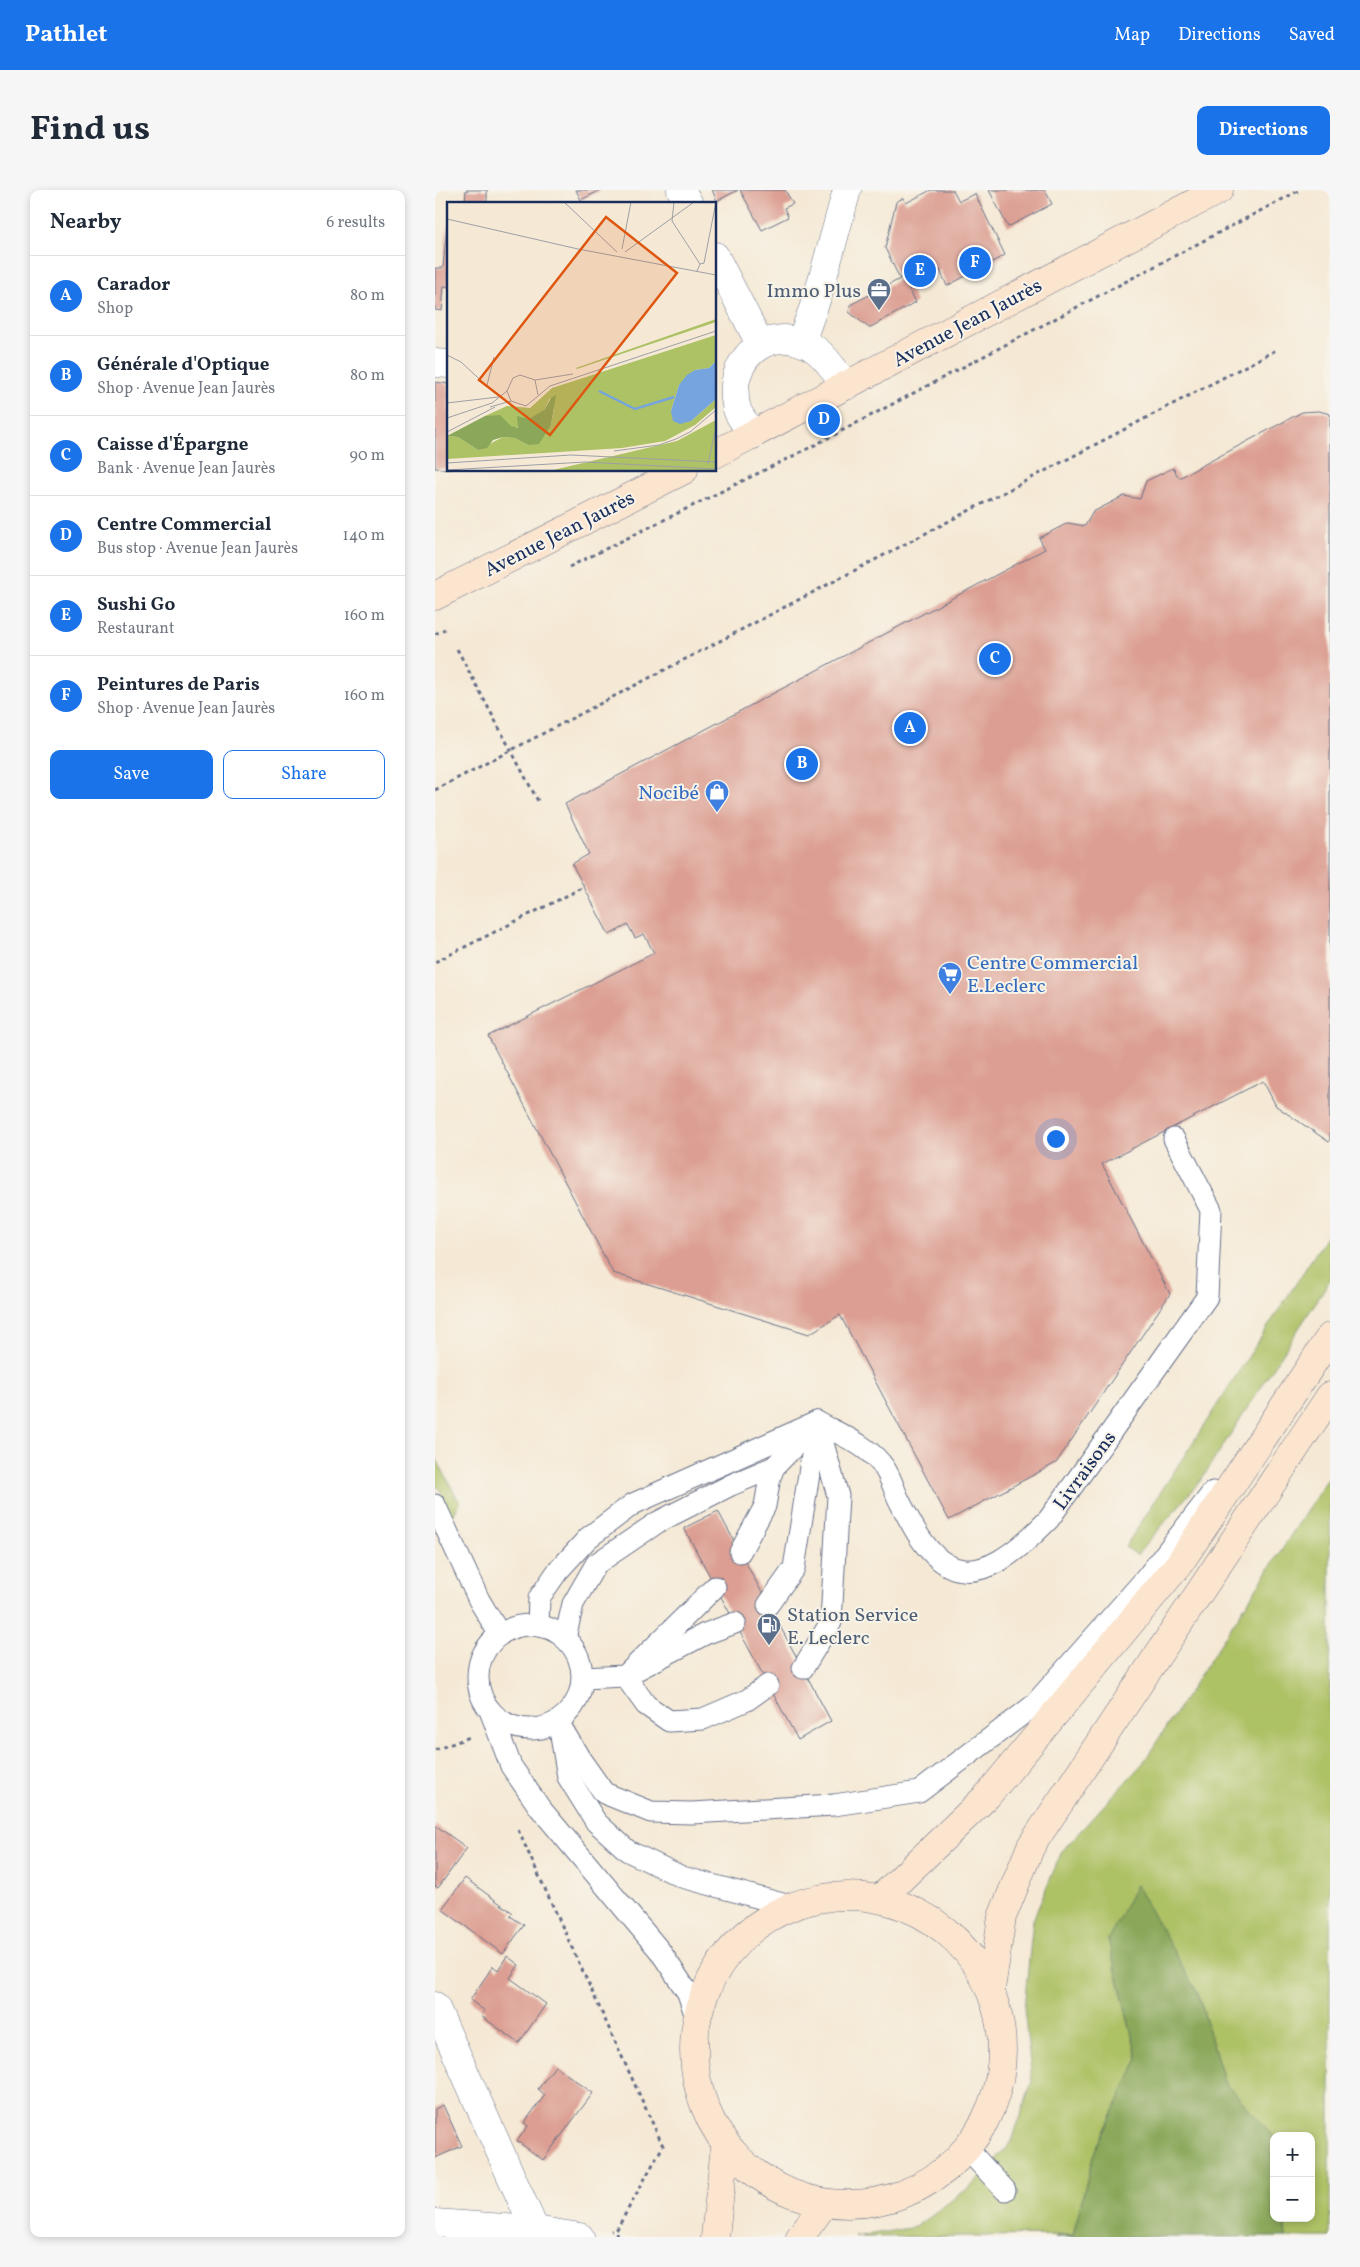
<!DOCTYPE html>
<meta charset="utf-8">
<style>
:root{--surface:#fff;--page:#f6f6f7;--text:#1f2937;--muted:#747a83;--line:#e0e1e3;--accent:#1a73e8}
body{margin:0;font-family:Vollkorn,serif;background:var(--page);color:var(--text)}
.controls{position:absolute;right:15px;bottom:15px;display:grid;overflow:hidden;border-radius:10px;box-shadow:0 2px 8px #0003}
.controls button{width:45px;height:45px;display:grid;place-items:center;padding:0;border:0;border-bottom:1px solid var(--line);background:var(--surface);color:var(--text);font:25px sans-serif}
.you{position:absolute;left:620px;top:948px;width:18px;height:18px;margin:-12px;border:4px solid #fff;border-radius:50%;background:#1a73e8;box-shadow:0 0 0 8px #1a73e833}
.badge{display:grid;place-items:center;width:32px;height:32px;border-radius:50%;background:var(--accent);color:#fff;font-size:16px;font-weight:700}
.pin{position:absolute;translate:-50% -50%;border:2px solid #fff;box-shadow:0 1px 5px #0006}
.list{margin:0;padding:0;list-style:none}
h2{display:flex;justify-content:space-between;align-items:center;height:65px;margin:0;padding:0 20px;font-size:21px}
h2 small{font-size:16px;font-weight:400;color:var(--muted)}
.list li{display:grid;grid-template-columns:32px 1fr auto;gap:15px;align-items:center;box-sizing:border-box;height:80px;padding:0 20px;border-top:1px solid var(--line)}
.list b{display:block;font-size:19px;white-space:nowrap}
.list p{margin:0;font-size:16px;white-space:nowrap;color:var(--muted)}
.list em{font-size:16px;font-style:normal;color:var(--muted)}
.actions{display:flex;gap:10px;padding:15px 20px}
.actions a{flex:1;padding:11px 0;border:1px solid var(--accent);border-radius:10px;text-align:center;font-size:18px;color:var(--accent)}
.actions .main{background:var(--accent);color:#fff}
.map{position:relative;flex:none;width:895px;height:2047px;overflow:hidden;border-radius:10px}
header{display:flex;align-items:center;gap:30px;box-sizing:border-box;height:70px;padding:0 25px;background:var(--accent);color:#fff}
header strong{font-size:24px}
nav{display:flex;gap:28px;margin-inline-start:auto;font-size:18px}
.intro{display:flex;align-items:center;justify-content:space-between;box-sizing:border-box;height:120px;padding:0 30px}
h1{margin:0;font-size:35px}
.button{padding:12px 22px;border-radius:10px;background:var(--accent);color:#fff;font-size:18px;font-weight:700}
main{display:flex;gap:30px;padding:0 30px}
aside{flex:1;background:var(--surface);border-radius:10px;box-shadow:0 2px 8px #0003}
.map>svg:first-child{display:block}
.green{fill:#adc165;stroke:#647862}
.forest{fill:#8aa75a;stroke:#526b5c}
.building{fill:#dc9e92}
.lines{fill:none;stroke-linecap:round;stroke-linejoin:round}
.lane-casing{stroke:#677088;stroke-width:23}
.street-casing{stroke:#677088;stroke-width:29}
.secondary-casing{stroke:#677088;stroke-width:29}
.path{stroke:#677088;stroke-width:3;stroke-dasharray:4 4;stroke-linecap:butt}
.lane{stroke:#fff;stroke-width:21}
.street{stroke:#fff;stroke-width:28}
.secondary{stroke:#fce5cf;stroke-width:28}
.labels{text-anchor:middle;stroke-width:4;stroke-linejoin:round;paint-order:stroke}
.service-label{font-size:20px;fill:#4e5e75;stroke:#f7f3e8;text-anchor:end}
.street-label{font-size:20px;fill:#1b2f5e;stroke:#f7f3e8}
.shop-label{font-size:20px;fill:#366cbe;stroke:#f7f3e8;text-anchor:end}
.inset-river{fill:none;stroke:#75a4de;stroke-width:2.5}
.inset-road{fill:none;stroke:#9e9fa5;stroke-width:1}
.view{fill:#de5710;fill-opacity:0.15;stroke:#de5710;stroke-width:2.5}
.inset-edge{fill:none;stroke:#1b2f5e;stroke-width:2.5}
</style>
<header>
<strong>Pathlet</strong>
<nav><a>Map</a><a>Directions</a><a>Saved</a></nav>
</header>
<div class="intro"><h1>Find us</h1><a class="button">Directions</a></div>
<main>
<aside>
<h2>Nearby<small>6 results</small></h2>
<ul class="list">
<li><span class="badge">A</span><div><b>Carador</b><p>Shop</p></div><em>80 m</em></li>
<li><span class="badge">B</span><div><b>Générale d'Optique</b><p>Shop · Avenue Jean Jaurès</p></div><em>80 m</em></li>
<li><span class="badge">C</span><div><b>Caisse d'Épargne</b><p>Bank · Avenue Jean Jaurès</p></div><em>90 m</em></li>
<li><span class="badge">D</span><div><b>Centre Commercial</b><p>Bus stop · Avenue Jean Jaurès</p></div><em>140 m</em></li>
<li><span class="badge">E</span><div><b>Sushi Go</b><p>Restaurant</p></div><em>160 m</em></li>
<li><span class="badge">F</span><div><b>Peintures de Paris</b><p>Shop · Avenue Jean Jaurès</p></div><em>160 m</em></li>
</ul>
<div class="actions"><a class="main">Save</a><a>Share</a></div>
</aside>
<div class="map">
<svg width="895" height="2047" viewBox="0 0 895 2047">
<rect width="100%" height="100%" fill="#f7f3e8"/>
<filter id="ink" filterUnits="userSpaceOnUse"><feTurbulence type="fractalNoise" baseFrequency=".02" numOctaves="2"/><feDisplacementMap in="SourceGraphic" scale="10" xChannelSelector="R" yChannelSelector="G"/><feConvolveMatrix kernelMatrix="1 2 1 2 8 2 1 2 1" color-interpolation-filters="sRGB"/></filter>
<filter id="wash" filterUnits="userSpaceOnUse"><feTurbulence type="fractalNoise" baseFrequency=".0096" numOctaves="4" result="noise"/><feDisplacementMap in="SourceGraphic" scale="20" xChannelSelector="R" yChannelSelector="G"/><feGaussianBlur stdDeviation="1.12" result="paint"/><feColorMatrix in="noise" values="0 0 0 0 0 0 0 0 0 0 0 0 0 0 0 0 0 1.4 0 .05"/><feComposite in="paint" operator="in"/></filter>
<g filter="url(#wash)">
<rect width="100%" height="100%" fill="#f5e9d5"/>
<g class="green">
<polygon points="895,1041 895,1090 766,1290 702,1365 690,1357"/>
<polygon points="0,1266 25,1313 17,1327 5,1300 0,1295"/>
<polygon points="895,1285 895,2047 851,2047 849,2028 876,2028 876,1946 839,1947 789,1891 763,1804 673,1749 703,1869 658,1966 638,2045 420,2047 480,2037 539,1994 577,1951 597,1891 589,1818 598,1730 627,1661 708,1573"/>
</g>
<polygon class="forest" points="701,1695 763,1804 789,1891 839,1947 839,2028 849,2028 851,2047 620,2047 638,2045 658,1966 703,1869 673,1749"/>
<g id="blocks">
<g class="building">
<polygon points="31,0 52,0 52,14 30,14"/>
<polygon points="141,0 166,0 146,10"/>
<polygon points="277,0 303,0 282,11"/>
<polygon points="305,0 350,0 358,14 349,18 353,27 327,40"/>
<polygon points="496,0 518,0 524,11 540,4 570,65 512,96 505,80 473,97 481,112 434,138 414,122 415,115 465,89 450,58 461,12 468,8 471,13"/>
<polygon points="554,0 610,0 617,14 573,37"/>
<polygon points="12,35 14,97 9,96 7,121 0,120 0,78 8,78"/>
<polygon points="0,192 14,194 14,279 0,278"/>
<polygon points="884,221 895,224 895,950 894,952 841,916 828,891 667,974 735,1104 621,1273 514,1330 405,1125 374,1144 178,1083 53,846 219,763 209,744 200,748 193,735 174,745 137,674 154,664 130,614 610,359 604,348 633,333 650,336 658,322 689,306 705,309 711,291 738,278 744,288 867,222"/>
<polygon points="283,1321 396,1531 363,1550 249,1338"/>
<polygon points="0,1635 32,1658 3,1698 0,1696"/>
<polygon points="30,1688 78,1723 75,1726 89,1735 68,1764 7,1719"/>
<polygon points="72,1766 84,1775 75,1788 111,1814 84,1853 46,1826 50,1821 35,1810 58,1776 63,1780"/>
<polygon points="120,1876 158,1903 108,1970 82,1951 93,1936 89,1933 110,1905 103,1899"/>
<polygon points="8,1915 27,1956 0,1968 0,1919"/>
</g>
</g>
</g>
<g filter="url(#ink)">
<use href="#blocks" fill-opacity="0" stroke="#677088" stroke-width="1"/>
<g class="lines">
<defs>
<g id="lane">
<path d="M382,1232c24,13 53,24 68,47 7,11 10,24 16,35 10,19 21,42 39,56 38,31 83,-15 109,-41l158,-222 4,-87 -37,-71"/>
<polyline points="0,1315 44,1410 65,1445"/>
<polyline points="305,1362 330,1316 335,1287 339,1277 375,1240"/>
<polyline points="333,1415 359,1378 381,1240"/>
<polyline points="300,1433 270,1444 190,1486 211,1515 234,1531 268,1529 312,1510 333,1495"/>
<circle cx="95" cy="1487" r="52"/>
<polyline points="103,1436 104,1408 122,1382 153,1348 198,1314 382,1232"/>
<polyline points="130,1448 138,1414 161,1374 223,1332 296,1295 339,1277"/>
<polyline points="368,1478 396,1432 403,1306 382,1232"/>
<polyline points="148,1488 190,1486 280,1397"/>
<polyline points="56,1523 76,1576 105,1618 225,1761 253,1803 261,1827"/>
<polyline points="123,1532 145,1569 169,1603 216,1622 257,1623 399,1615 484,1602 598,1516 712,1387 778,1302"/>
<polyline points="126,1546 133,1587 161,1632 193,1661 247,1687 355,1716"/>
<polyline points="532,1959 570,2000"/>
</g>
<g id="street">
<polyline points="246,0 254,14"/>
<polyline points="280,66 325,154"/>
<polyline points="366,152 383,105 412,0"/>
<polyline points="0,173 14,174"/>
<path d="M318,245c-5,-9 -16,-20 -17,-30 -10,-49 38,-85 80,-55 12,9 21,24 30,36"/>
<polyline points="0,1816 100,2040"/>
<polyline points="0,2033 100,2040 145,2047"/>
</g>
<g id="secondary">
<polyline points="280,264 784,0"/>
<polyline points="0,406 249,280"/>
<circle cx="413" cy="1860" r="154"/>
<polyline points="446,1708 552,1606 744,1374 895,1147"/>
<polyline points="556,1799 567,1727 596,1656 895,1206"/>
<polyline points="280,2047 290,1956"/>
<polyline points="365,2047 389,2014"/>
</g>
</defs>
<use href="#lane" class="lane-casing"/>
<use href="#street" class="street-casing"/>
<use href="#secondary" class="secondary-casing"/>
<g class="path">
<polyline points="134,377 374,258 865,0"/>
<polyline points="0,444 10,439"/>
<polyline points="22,459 103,611"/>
<polyline points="0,600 843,159"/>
<polyline points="0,772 149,697"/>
<polyline points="0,1560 35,1547"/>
<polyline points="83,1640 228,1956 182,2039 176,2041"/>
<polyline points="181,2047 182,2039"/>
</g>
<use href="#lane" class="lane"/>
<use href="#street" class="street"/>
<use href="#secondary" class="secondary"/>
</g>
</g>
<defs>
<symbol id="office-pin" viewBox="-11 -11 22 30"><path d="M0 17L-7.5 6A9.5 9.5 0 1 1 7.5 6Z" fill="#5c6f8a" stroke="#f7f3e8"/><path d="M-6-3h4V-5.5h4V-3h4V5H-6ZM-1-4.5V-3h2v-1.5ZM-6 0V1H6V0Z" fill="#fff"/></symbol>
<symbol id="shop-pin" viewBox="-11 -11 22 30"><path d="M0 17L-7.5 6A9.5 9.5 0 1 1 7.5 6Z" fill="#3f7fe0" stroke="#f7f3e8"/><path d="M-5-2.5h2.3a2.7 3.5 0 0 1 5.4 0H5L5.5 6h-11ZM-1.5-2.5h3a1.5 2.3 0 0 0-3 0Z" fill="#fff"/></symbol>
<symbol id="supermarket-pin" viewBox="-11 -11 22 30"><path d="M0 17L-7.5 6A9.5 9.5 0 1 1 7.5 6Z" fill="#3f7fe0" stroke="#f7f3e8"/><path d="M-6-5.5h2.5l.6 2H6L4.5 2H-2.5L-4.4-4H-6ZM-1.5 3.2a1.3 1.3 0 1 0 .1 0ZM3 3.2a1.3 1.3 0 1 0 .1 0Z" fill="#fff"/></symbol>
<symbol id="fuel-pin" viewBox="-11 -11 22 30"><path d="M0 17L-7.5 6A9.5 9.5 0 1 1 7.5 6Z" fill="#5c6f8a" stroke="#f7f3e8"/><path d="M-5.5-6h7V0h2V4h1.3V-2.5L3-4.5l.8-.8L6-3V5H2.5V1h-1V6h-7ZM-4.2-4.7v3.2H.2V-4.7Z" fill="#fff"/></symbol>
</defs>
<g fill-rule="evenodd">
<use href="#office-pin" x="430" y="86" width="28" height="38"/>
<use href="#shop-pin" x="268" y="588" width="28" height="38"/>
<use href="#supermarket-pin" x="501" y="770" width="28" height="38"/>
<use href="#fuel-pin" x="320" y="1421" width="28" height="38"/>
</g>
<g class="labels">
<g class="service-label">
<text x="426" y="107">Immo Plus</text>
<text x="352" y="1431" text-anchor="start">Station Service<tspan x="352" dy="23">E. Leclerc</tspan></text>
</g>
<g class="street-label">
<text transform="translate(532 132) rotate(-28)" y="7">Avenue Jean Jaurès</text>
<text transform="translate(124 343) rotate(-27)" y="7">Avenue Jean Jaurès</text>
<text transform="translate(649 1280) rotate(-54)" y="7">Livraisons</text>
</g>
<g class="shop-label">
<text x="264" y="609">Nocibé</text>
<text x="532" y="779" text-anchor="start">Centre Commercial<tspan x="532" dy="23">E.Leclerc</tspan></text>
</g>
</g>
<g transform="translate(12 12)">
<rect width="269" height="269" fill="#f5e9d5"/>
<path d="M269,117v3l-139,47 -1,-1zM269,133v26l-7,7 -14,2 -16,15 -8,26 20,10 25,-22v8l-21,18 -30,16 -43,7 -175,11v-23l11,1 20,13 25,-13 12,1 13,7 23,-20 3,-17 -4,-10 -5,11 -30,20 -30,-13 22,-10 23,2 22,-20zM269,218v51h-167l128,-30z" fill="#adc165"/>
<path d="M109,193l-5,30 -12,19 -11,1 -13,-7 -12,-1 -10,3 -6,8 -9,2 -20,-13 -11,-1 38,-20 15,-1 11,11 7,2 -1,-12 12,3 16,-10 6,-11z" fill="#8aa75a"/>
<path d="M269,159v38l-25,22 -11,3 -7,-3 -2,-10 8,-26 8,-10 8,-5 14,-2z" fill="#75a4de"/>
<path class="inset-river" d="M152,189l36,18 39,-12"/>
<path class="inset-road" d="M117,0l53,50M227,0l-2,19 28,43M0,17l131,30 138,26M175,47l9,-47M178,50l69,-50M250,69l3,-7 4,-1 12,-61M0,153l14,7 29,27M88,178l38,-6M40,183l7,-28M60,189l4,10 15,5 24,-20 166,-55M0,201l51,-6M43,205l21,-6M0,216l45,-15 15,-12 6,-13 7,-3 15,5 3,15M0,230l48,-25M167,249l45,-6 17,-6 14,-7 26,-22M0,261l124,-8 145,7M261,262l8,-37M0,268l138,-8 131,7"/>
<path class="view" d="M159,15l71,56 -127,162 -71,-55z"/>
<rect width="269" height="269" class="inset-edge"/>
</g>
</svg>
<div class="controls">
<button>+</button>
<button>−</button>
</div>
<div class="you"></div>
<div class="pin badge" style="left:475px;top:538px">A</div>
<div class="pin badge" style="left:367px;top:574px">B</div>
<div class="pin badge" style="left:560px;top:469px">C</div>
<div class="pin badge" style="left:389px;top:230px">D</div>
<div class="pin badge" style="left:485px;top:81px">E</div>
<div class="pin badge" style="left:540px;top:73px">F</div>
</div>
</main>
